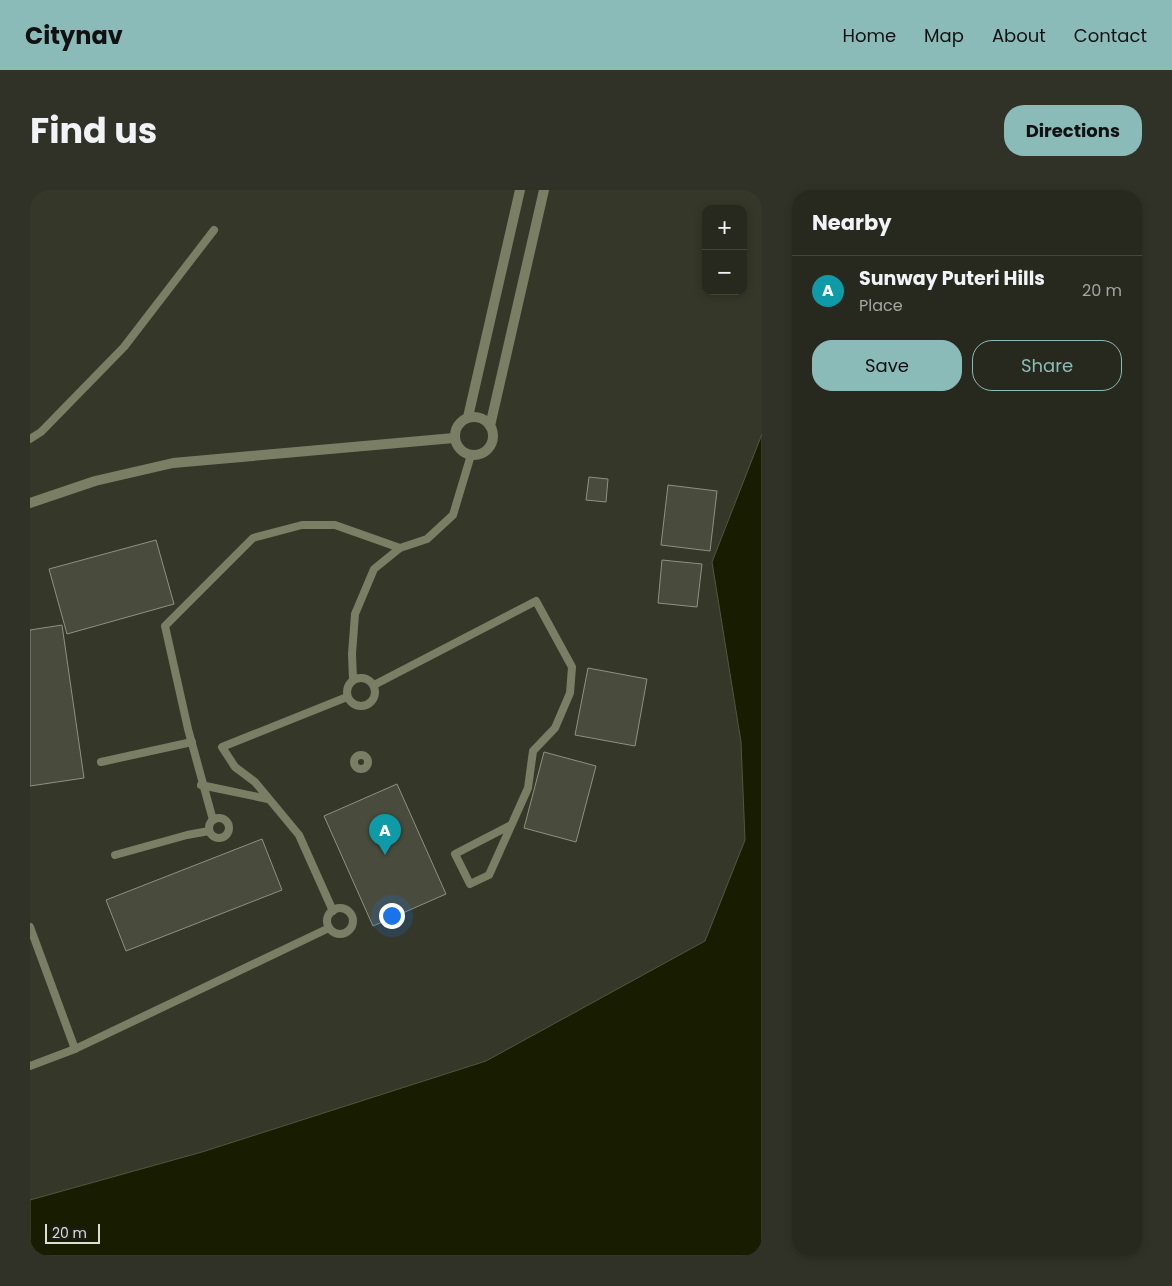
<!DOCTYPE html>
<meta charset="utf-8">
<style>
:root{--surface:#28291e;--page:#303127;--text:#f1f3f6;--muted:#a5a6a4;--line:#44453c;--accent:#8bbbb9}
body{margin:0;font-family:Poppins,sans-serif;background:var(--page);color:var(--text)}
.controls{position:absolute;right:15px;top:15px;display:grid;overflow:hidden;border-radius:10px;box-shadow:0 2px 8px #0003}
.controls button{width:45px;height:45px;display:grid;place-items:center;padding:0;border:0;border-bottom:1px solid var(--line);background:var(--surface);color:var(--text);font:25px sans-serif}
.scale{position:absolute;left:15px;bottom:12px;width:55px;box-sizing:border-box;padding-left:5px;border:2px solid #dcded5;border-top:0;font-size:14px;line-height:18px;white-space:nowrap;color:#dcded5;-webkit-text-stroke:4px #1d1e17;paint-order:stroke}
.you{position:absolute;left:361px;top:725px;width:18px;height:18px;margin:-12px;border:4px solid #fff;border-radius:50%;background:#1a73e8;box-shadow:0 0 0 8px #1a73e833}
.badge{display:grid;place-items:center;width:32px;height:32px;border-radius:50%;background:var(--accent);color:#fff;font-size:16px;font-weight:700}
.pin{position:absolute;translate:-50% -41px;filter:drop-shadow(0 1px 2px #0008)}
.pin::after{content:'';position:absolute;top:26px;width:18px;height:15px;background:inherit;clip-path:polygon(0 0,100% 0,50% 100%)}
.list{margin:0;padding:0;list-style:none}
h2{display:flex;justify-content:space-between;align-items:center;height:65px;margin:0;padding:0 20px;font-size:21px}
h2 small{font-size:16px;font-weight:400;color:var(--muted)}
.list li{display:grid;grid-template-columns:32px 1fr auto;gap:15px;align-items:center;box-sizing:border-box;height:70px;padding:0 20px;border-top:1px solid var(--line)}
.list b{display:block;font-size:19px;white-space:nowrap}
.list p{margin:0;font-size:16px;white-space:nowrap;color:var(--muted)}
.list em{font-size:16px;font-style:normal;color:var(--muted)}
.actions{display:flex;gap:10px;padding:15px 20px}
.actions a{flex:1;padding:11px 0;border:1px solid var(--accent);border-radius:20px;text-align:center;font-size:18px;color:var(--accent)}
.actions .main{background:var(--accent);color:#111}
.map{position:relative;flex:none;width:732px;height:1066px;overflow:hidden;border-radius:20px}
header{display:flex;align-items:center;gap:30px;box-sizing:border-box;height:70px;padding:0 25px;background:var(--accent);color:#111}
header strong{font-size:24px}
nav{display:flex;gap:28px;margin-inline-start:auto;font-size:18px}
.intro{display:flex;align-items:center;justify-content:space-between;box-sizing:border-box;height:120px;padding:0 30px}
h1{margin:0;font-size:35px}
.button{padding:12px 22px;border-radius:20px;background:var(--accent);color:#111;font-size:18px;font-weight:700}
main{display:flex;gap:30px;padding:0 30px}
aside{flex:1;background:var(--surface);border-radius:20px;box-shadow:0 2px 8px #0003}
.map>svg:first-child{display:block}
.water{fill:#181c00;stroke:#535640}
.building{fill:#494c3c;stroke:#8e9280}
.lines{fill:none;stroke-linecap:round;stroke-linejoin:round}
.service{stroke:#7a7e64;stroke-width:8}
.minor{stroke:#7a7e64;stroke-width:10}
</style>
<header>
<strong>Citynav</strong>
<nav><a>Home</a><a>Map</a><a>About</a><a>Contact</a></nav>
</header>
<div class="intro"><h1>Find us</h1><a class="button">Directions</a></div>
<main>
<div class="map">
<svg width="732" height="1066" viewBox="0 0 732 1066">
<rect width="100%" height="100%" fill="#353728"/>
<polygon class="water" points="732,244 732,1066 0,1066 0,1010 172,962 456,871 675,751 715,650 711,552 682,372"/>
<g class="building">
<polygon points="559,287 578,289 576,312 556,310"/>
<polygon points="638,295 687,301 680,361 631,355"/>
<polygon points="126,350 144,414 37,444 19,379"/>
<polygon points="632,370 672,374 667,417 628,413"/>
<polygon points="32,435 54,588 0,596 0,440"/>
<polygon points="558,478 617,489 605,556 545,545"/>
<polygon points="514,562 566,576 546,652 494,638"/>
<polygon points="367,594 416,704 343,736 294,626"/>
<polygon points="232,649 252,700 96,761 76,710"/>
</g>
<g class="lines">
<g class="service">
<polyline points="0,249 11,242 94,157 184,40"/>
<circle cx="331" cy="502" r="14"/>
<polyline points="323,489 322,464 325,424 344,379 370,358 397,349 423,325 441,265"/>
<polyline points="344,495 506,411 542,477 540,503 525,538 503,561 498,598 459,685 440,694 425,664 481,635"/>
<circle cx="331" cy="572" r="7"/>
<polyline points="71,572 162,552"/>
<polyline points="171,595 238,609"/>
<circle cx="189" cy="638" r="10"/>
<polyline points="183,630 158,539 135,436 223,348 272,335 305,335 370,358"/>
<polyline points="85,665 157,645 179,641"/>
<circle cx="310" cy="731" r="13"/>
<polyline points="303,721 269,645 225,592 205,577 192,557 317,507"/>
<polyline points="0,737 45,859"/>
<polyline points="0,876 45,859 299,738"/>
</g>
<g class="minor">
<circle cx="444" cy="246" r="19"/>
<polyline points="438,227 490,0"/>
<polyline points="460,236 514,0"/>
<polyline points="0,313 65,291 143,273 424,248"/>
</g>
</g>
</svg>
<div class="controls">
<button>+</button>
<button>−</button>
</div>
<div class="scale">20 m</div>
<div class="you"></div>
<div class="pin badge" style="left:355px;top:665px;background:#0f9aa8">A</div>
</div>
<aside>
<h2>Nearby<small></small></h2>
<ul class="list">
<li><span class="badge" style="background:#0f9aa8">A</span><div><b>Sunway Puteri Hills</b><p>Place</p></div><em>20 m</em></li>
</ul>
<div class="actions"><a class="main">Save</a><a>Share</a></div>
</aside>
</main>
